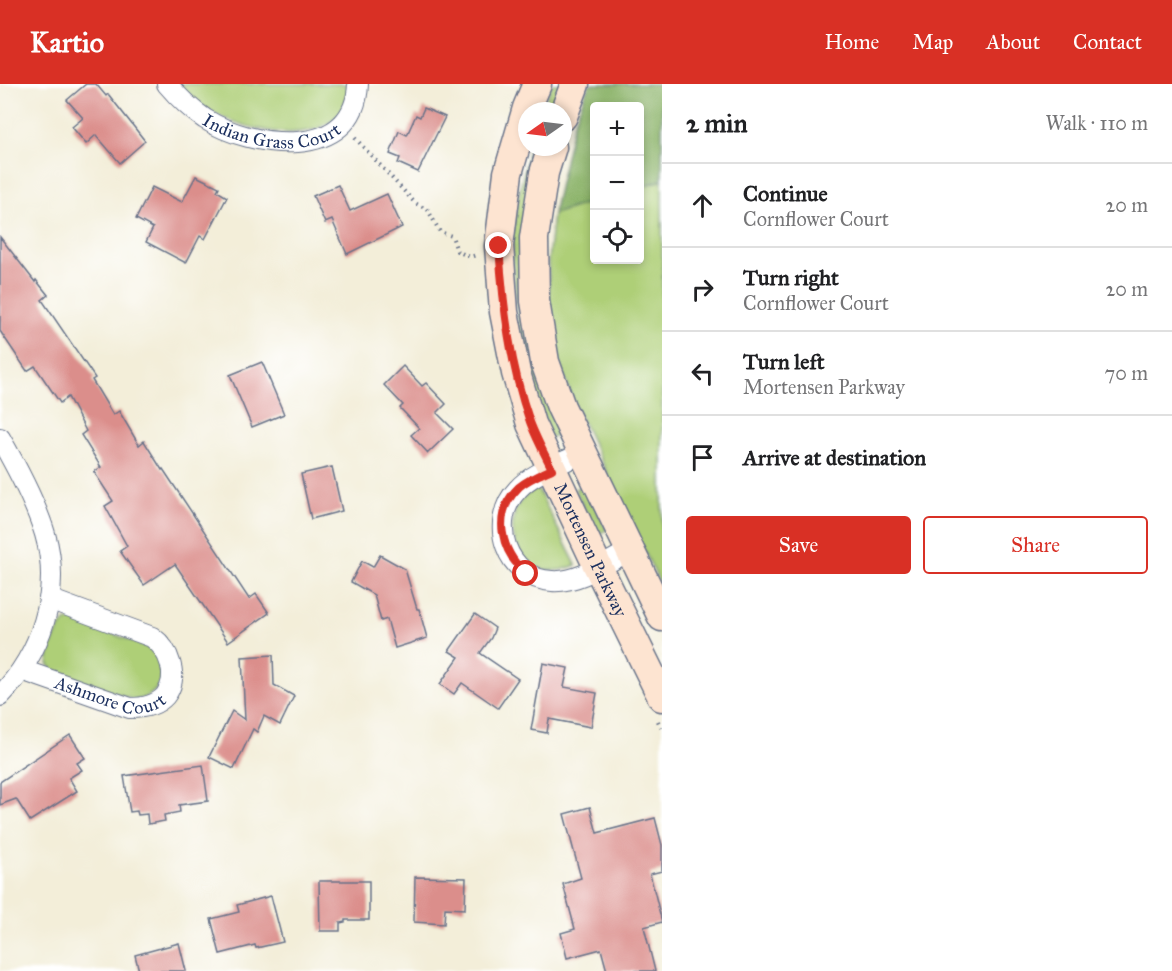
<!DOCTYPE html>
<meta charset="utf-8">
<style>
:root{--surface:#fff;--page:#f6f6f6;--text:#202124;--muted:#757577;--line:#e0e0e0;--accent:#d93025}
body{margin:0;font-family:"IM FELL Great Primer",serif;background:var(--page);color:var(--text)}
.controls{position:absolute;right:18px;top:18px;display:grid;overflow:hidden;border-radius:6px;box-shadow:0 3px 9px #0003}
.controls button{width:54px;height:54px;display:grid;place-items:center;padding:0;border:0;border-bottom:2px solid var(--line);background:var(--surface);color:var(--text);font:30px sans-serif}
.compass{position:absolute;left:518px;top:18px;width:54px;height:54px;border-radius:50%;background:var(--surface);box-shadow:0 3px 9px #0003;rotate:256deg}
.stop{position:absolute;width:18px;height:18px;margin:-14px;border:4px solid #d93025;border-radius:50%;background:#fff}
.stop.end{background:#d93025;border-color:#fff;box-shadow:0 2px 6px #0008}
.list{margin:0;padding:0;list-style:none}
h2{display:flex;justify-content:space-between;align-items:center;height:78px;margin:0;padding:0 24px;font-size:26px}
h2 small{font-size:20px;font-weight:400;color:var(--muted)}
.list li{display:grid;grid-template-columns:39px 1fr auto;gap:18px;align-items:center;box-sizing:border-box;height:84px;padding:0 24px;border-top:2px solid var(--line)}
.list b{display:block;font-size:22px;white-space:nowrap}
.list p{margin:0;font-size:20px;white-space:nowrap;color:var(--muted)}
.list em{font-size:20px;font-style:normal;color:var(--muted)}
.actions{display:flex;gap:12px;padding:18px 24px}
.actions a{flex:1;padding:14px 0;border:2px solid var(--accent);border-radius:6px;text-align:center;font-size:21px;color:var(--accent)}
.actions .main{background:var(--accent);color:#fff}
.icon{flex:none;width:33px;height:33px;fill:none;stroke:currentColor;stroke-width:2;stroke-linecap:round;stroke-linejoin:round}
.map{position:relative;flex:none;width:662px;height:887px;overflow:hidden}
header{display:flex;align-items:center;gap:36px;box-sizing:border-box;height:84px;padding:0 30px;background:var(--accent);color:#fff}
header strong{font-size:28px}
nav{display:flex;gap:33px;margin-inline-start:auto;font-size:21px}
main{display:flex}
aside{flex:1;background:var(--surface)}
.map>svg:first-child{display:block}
.green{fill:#aecf77;stroke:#647f6a;stroke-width:1.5}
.forest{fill:#8ab268;stroke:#527063;stroke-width:1.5}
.building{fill:#db8e8b}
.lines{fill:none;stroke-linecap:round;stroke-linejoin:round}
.street-casing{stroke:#677289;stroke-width:22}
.secondary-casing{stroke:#677289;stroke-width:31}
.path{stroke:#677289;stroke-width:4;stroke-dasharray:1.5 4.5;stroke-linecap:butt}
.street{stroke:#fff;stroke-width:20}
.secondary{stroke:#fde4d1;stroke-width:28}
.route{stroke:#d93025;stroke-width:8}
.labels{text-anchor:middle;stroke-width:5;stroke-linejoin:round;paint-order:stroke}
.street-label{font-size:18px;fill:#1b2f5e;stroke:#fff}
</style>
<header>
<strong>Kartio</strong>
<nav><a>Home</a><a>Map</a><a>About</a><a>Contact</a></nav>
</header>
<main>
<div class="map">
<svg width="662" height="887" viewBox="0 0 662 887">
<rect width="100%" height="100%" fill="#fff"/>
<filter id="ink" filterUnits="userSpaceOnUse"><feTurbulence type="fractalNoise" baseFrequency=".0167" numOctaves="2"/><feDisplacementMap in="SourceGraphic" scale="12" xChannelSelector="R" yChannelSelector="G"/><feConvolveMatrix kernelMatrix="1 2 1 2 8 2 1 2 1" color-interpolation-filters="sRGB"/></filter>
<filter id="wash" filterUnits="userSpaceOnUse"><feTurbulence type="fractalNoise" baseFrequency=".008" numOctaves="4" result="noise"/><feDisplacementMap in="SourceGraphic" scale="24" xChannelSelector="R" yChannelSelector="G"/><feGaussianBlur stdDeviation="1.35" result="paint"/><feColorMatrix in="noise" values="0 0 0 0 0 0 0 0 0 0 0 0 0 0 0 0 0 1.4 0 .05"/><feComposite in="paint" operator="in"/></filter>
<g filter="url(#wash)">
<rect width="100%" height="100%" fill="#f3eed9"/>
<g class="green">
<path d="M178,0h172c-2,11 -4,21 -11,30 -30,36 -110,13 -141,-11 -7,-6 -14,-13 -20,-19z"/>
<polygon points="552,0 562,0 551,27 541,27"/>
<polygon points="529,63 539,63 533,81 559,350 550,354 519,252 513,180 513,150 518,115"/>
<polygon points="662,96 662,504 575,322 559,277 550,231 548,177 553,130 594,117 594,176 640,176 640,103"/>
<polygon points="584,401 607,446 597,451 575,405"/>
<path d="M538,405l38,76c-62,28 -86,-59 -38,-76z"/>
<path d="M70,536h6l72,27c25,16 15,51 -14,53l-79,-28 -7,-8c2,-14 8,-40 22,-44z"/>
</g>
<polygon class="forest" points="589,0 662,0 662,96 640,103 640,22 594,22 594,117 553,130 573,41"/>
<g id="blocks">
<g class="building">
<polygon points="86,0 96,0 106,12 108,10 145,57 120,79 96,51 86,60 72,43 83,34 67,16"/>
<polygon points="424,24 445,33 418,88 398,79 400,74 390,70 399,47 407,51 416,31 420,33"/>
<polygon points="196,92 219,103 217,107 227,113 205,155 200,152 186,179 146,158 153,144 136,135 152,103 182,118"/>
<polygon points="338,101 350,127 387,110 402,143 347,170 332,136 325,139 313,112"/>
<polygon points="0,153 35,198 36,196 48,211 42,216 95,294 92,296 113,331 119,327 139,361 144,357 162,386 163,385 249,515 256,510 269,529 228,558 175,480 144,501 120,467 127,462 105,422 113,417 94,388 101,383 81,351 86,347 68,313 60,319 35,282 27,287 0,247"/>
<polygon points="262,278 284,330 252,343 230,291"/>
<polygon points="403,282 422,302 426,299 446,320 437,329 453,345 428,369 411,351 419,344 400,324 403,321 384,301"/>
<polygon points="332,383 342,427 311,435 301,390"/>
<polygon points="380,471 405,485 417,525 419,525 427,554 395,564 387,535 381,537 374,511 351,498 362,477 373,483"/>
<polygon points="475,530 495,544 491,554 480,569 518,595 498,624 462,599 454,610 440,600 459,573 449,567"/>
<polygon points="273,571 274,601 294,612 280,641 264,632 257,648 253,645 234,685 209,673 232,627 245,636 242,573"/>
<polygon points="543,579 568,584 564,603 597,609 591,643 549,635 547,649 531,646"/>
<polygon points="70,651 85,674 77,679 82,686 69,694 77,707 30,737 16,715 0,721 0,698"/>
<polygon points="203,681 208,717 179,721 180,728 164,731 165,737 148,740 147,730 138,731 137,727 130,728 124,692"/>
<polygon points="590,723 597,749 655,734 662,761 662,787 650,790 662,838 644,843 655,887 607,887 601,865 567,874 561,849 575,845 563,800 581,794 564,730"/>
<polygon points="415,793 466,794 465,825 445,824 444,840 414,838"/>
<polygon points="319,797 369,797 369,836 345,836 345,838 340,839 340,847 320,847"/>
<polygon points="271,812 283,858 256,864 255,861 220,870 211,835 239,828 237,821"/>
<polygon points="179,859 186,887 139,887 135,871"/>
</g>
</g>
</g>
<g filter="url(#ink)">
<use href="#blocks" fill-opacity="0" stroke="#677289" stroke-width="1.5"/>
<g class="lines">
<defs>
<g id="street">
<path id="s1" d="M167,0c11,13 23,25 38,35 46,29 150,44 153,-35"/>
<path d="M0,354c16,28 36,66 45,96 17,58 -4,120 -45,162"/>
<path d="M582,369c-19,10 -50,20 -64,36 -31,32 -12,90 34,92 26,2 54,-18 77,-30"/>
<path id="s2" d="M22,586l108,38c12,0 26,-2 35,-12 15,-19 4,-47 -13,-59l-103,-38"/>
</g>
<g id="secondary">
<path id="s3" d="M537,0l-10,24 -19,65 -9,73 5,66 12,61 15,51 67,143 64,130"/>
<polyline points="563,32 575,0"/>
<polyline points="552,63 544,89 534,154 535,217 545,278 561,323 662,533"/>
</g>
</defs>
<use href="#street" class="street-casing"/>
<use href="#secondary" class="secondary-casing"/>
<g class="path">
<polyline points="355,54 415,119 428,126 440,148 452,152 457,167 470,173 477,171"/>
<polyline points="658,637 662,646"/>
</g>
<use href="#street" class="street"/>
<use href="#secondary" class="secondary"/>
</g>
</g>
<g class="lines" filter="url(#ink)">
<path class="route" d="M499,162c4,60 11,119 31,176 6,16 14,31 22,47 -11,5 -24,10 -33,18 -28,27 -18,64 7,87"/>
</g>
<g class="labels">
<g class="street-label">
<text dy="6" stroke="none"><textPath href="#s1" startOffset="122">Indian Grass Court</textPath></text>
<text dy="6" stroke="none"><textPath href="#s3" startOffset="488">Mortensen Parkway</textPath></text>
<text dy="6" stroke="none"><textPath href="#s2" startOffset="93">Ashmore Court</textPath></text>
</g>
</g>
</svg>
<div class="controls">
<button>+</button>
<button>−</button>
<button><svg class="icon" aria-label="locate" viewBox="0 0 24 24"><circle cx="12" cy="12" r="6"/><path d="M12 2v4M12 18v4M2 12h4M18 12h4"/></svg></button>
</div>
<svg class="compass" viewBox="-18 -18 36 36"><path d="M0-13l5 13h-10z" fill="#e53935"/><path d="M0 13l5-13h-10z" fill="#757577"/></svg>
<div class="stop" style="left:526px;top:490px"></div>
<div class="stop end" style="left:499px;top:162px"></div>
</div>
<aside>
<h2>2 min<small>Walk · 110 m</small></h2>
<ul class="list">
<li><svg class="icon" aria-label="ahead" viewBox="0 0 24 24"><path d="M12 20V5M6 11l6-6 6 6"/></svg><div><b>Continue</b><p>Cornflower Court</p></div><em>20 m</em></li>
<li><svg class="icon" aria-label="right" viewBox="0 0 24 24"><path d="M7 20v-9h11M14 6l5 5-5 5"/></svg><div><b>Turn right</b><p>Cornflower Court</p></div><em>20 m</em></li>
<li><svg class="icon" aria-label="left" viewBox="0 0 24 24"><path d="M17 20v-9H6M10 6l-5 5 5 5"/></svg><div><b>Turn left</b><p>Mortensen Parkway</p></div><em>70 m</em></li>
<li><svg class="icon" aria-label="arrive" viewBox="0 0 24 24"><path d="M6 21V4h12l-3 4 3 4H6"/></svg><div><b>Arrive at destination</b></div></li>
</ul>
<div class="actions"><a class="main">Save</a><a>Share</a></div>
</aside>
</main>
